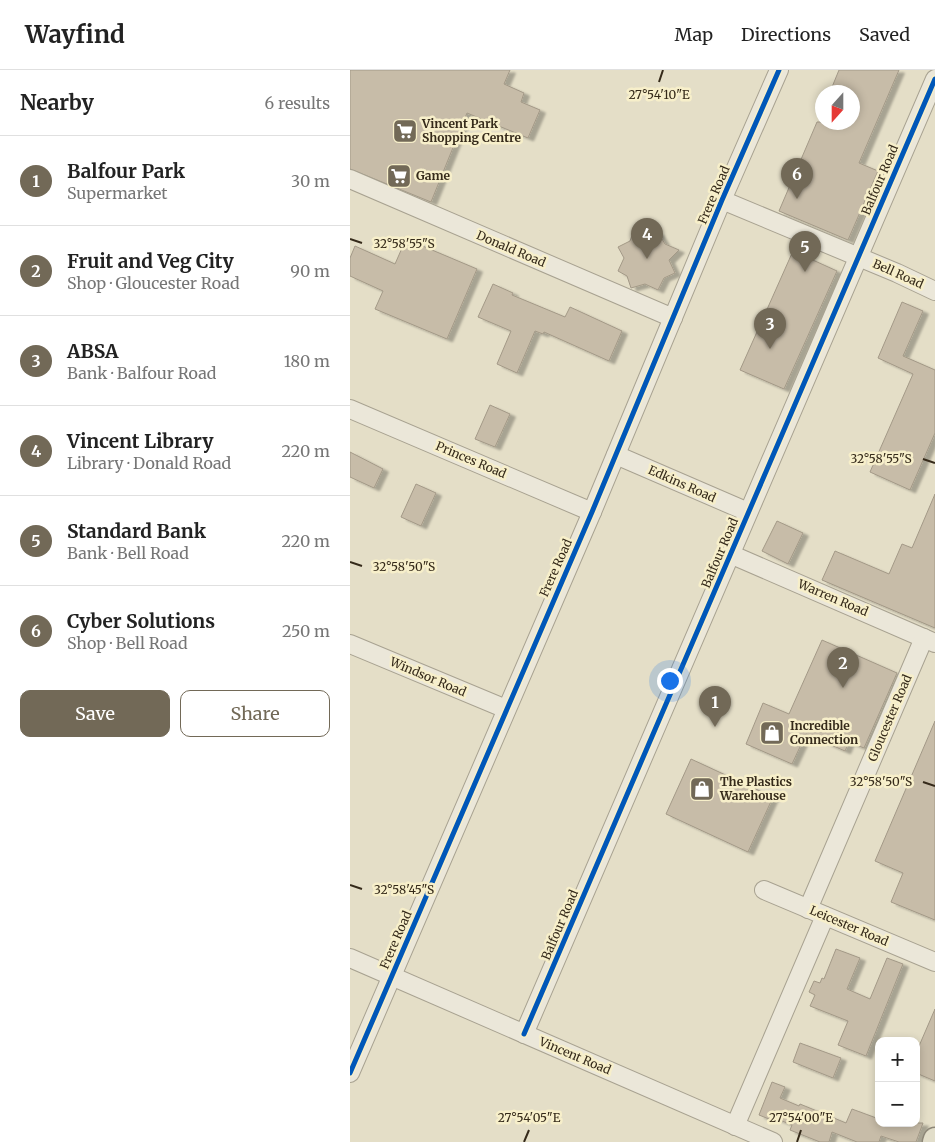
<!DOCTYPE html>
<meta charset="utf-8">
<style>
:root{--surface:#fff;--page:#f2f2f2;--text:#222;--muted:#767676;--line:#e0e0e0;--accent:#726957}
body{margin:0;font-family:Merriweather,serif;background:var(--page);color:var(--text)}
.controls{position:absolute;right:15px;bottom:15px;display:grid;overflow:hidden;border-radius:10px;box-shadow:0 2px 8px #0003}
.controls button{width:45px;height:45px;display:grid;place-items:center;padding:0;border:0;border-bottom:1px solid var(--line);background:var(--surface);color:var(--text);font:25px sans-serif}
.compass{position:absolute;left:465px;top:15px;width:45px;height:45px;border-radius:50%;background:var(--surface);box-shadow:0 2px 8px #0003;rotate:201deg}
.you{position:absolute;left:319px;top:610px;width:18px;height:18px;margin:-12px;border:4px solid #fff;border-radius:50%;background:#1a73e8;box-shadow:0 0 0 8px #1a73e833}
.badge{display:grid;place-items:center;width:32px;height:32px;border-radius:50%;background:var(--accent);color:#fff;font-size:16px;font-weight:700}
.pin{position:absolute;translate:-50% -41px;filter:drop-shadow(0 1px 2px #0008)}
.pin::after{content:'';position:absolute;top:26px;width:18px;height:15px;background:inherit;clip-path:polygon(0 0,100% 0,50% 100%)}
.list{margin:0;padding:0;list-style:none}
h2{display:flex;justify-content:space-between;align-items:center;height:65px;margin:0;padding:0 20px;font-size:21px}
h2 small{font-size:16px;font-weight:400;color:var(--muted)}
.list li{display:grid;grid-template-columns:32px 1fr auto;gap:15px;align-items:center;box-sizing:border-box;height:90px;padding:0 20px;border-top:1px solid var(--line)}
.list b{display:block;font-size:19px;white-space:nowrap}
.list p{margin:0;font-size:16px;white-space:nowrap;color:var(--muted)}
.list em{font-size:16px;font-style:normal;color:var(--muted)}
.actions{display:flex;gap:10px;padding:15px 20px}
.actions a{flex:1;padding:11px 0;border:1px solid var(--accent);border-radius:10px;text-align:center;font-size:18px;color:var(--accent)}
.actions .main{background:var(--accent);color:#fff}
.map{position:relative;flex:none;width:585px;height:1072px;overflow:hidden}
header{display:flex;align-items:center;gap:30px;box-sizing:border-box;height:70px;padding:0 25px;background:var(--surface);border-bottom:1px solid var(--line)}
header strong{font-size:24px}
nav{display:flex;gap:28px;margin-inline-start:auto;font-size:18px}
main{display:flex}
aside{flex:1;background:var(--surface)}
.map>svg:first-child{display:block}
.building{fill:#c7bca8;stroke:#a39987;filter:url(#shadow)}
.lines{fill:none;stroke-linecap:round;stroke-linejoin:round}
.minor-casing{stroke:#a8a291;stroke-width:20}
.major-casing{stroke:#8d8778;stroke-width:25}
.minor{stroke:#ebe7d9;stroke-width:18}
.major{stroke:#e2deca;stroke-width:22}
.cycleway-casing{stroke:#f7efca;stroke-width:8}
.cycleway{stroke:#0057b8;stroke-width:5}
.ticks{fill:none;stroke:#352a1a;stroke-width:2}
.labels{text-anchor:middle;stroke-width:5;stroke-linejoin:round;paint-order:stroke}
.poi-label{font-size:12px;font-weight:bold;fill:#352a1a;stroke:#f7efca;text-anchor:start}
.street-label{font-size:12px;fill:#352a1a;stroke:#f7efca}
.ticks-label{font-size:12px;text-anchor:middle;fill:#352a1a;stroke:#f7efca;stroke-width:5;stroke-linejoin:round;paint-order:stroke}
</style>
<header>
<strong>Wayfind</strong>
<nav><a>Map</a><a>Directions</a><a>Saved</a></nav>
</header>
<main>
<aside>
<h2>Nearby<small>6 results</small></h2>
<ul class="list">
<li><span class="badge">1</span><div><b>Balfour Park</b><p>Supermarket</p></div><em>30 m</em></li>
<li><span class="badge">2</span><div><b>Fruit and Veg City</b><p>Shop · Gloucester Road</p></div><em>90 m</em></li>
<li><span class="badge">3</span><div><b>ABSA</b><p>Bank · Balfour Road</p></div><em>180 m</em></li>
<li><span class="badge">4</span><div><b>Vincent Library</b><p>Library · Donald Road</p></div><em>220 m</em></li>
<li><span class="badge">5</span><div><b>Standard Bank</b><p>Bank · Bell Road</p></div><em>220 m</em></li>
<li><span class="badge">6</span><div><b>Cyber Solutions</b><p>Shop · Bell Road</p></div><em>250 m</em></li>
</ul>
<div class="actions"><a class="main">Save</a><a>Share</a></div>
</aside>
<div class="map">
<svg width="585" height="1072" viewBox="0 0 585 1072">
<defs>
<filter id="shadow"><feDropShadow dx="5.5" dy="3" stdDeviation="1" flood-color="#0004"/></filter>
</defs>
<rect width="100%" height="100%" fill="#e4dec7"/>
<g class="building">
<polygon points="0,0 160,0 154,14 174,23 171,32 190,40 178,68 117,43 81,132 0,99"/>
<polygon points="489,0 549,0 509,93 528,101 498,170 429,141 467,52 502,52 502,22 480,22"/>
<polygon points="284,160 292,166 308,162 315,174 329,180 319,190 325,203 314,208 308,220 295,214 281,218 277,206 268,201 274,188 268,177 280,171"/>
<polygon points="56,169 127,199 97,269 25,239 33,221 0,206 0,188 5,176 45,194"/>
<polygon points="443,181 487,201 434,319 390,300"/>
<polygon points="143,214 163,223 162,225 215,247 220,237 272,261 259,291 194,262 193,264 185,261 167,303 147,294 161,261 128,247"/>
<polygon points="552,232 573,241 553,286 585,300 585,363 560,420 520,402 563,304 528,288"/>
<polygon points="140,335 160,344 145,377 125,369"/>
<polygon points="0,382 33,399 24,418 0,407"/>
<polygon points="66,414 86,423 71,456 51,447"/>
<polygon points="585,424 585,558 472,510 485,481 539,504 552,474 562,478"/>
<polygon points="427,451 453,463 438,494 412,481"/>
<polygon points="472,570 547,603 514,678 499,672 495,681 456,664 442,694 396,674 413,633 439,644"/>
<polygon points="585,651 585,850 541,832 553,803 525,791"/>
<polygon points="341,689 423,727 398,782 316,744"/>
<polygon points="486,879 510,888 497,919 520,929 537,888 553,894 516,986 488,975 498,951 460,936 465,925 459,922 464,911 470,913 472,908 474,909"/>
<polygon points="585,939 585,1011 566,1003 566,983"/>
<polygon points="450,973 491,988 483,1008 443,992"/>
<polygon points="422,1012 435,1017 430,1028 449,1036 450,1034 496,1053 502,1039 529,1049 529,1053 573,1053 566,1072 549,1072 531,1066 529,1072 507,1072 482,1062 479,1072 470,1072 440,1060 442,1055 420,1046 419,1049 409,1045"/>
</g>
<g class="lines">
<defs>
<g id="minor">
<polyline points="0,109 323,248"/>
<polyline points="372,130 547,203 585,221"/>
<polyline points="0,339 242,442"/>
<polyline points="266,385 398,442"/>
<polyline points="380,484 585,573"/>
<polyline points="0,574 156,639"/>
<polyline points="414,820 585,892"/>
<polyline points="458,839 574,568"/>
<polyline points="0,888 423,1072"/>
<polyline points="174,964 585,9"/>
<polyline points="0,1003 242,442 372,130 429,0"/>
<polyline points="385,1056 475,846"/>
</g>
<polyline id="major" points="584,1072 585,1069"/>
</defs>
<use href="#minor" class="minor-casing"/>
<use href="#major" class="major-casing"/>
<use href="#minor" class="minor"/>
<use href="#major" class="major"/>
<defs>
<g id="cycleway">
<polyline points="174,964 585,9"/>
<polyline points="0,1003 242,442 372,130 429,0"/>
</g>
</defs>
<use href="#cycleway" class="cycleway-casing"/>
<use href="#cycleway" class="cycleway"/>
</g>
<path class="ticks" d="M309,12l4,-12M0,169l12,4M573,389l12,4M0,492l12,4M573,712l12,4M0,815l12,4M174,1072l5,-12M447,1072l4,-12"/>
<defs>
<symbol id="supermarket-square" viewBox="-11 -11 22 22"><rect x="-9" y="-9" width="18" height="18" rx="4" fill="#726957" stroke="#f7efca"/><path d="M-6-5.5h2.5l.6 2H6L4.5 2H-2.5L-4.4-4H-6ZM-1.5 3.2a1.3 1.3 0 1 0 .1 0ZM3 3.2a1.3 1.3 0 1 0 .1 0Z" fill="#fff"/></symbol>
<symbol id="shop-square" viewBox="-11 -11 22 22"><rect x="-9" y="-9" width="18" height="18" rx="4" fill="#726957" stroke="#f7efca"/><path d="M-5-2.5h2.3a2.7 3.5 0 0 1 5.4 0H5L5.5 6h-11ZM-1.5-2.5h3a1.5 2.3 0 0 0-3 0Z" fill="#fff"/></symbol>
</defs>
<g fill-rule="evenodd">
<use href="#supermarket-square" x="41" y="47" width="28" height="28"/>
<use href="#supermarket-square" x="35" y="92" width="28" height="28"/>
<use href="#shop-square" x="408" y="649" width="28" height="28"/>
<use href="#shop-square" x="338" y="705" width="28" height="28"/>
</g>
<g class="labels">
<g class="poi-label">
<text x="72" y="58">Vincent Park<tspan x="72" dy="14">Shopping Centre</tspan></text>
<text x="66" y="110">Game</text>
<text x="440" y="660">Incredible<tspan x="440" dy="14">Connection</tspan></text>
<text x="370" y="716">The Plastics<tspan x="370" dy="14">Warehouse</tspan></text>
</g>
<g class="street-label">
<text transform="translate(530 110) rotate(-67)" y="4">Balfour Road</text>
<text transform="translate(364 125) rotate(-67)" y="4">Frere Road</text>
<text transform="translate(161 179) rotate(23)" y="4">Donald Road</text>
<text transform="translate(548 204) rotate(24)" y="4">Bell Road</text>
<text transform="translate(121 390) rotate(23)" y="4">Princes Road</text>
<text transform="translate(332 414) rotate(24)" y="4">Edkins Road</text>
<text transform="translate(370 483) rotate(-67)" y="4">Balfour Road</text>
<text transform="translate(206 498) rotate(-66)" y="4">Frere Road</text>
<text transform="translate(483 528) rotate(23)" y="4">Warren Road</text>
<text transform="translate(78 607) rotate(23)" y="4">Windsor Road</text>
<text transform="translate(540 648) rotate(-67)" y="4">Gloucester Road</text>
<text transform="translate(210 855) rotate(-67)" y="4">Balfour Road</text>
<text transform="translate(499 856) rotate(23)" y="4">Leicester Road</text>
<text transform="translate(46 870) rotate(-67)" y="4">Frere Road</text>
<text transform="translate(225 986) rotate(23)" y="4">Vincent Road</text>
</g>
</g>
<g class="ticks-label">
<text x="309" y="29">27°54'10"E</text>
<text x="54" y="178">32°58'55"S</text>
<text x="531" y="393">32°58'55"S</text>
<text x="54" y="501">32°58'50"S</text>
<text x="531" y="716">32°58'50"S</text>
<text x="54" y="824">32°58'45"S</text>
<text x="179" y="1052">27°54'05"E</text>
<text x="451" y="1052">27°54'00"E</text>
</g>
</svg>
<div class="controls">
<button>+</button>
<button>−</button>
</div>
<svg class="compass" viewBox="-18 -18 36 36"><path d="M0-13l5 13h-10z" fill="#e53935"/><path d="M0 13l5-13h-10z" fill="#767676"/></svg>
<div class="you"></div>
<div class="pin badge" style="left:365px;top:657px">1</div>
<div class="pin badge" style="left:493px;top:618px">2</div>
<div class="pin badge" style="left:420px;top:279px">3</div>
<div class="pin badge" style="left:297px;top:189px">4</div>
<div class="pin badge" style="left:455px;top:202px">5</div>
<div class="pin badge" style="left:447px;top:129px">6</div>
</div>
</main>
